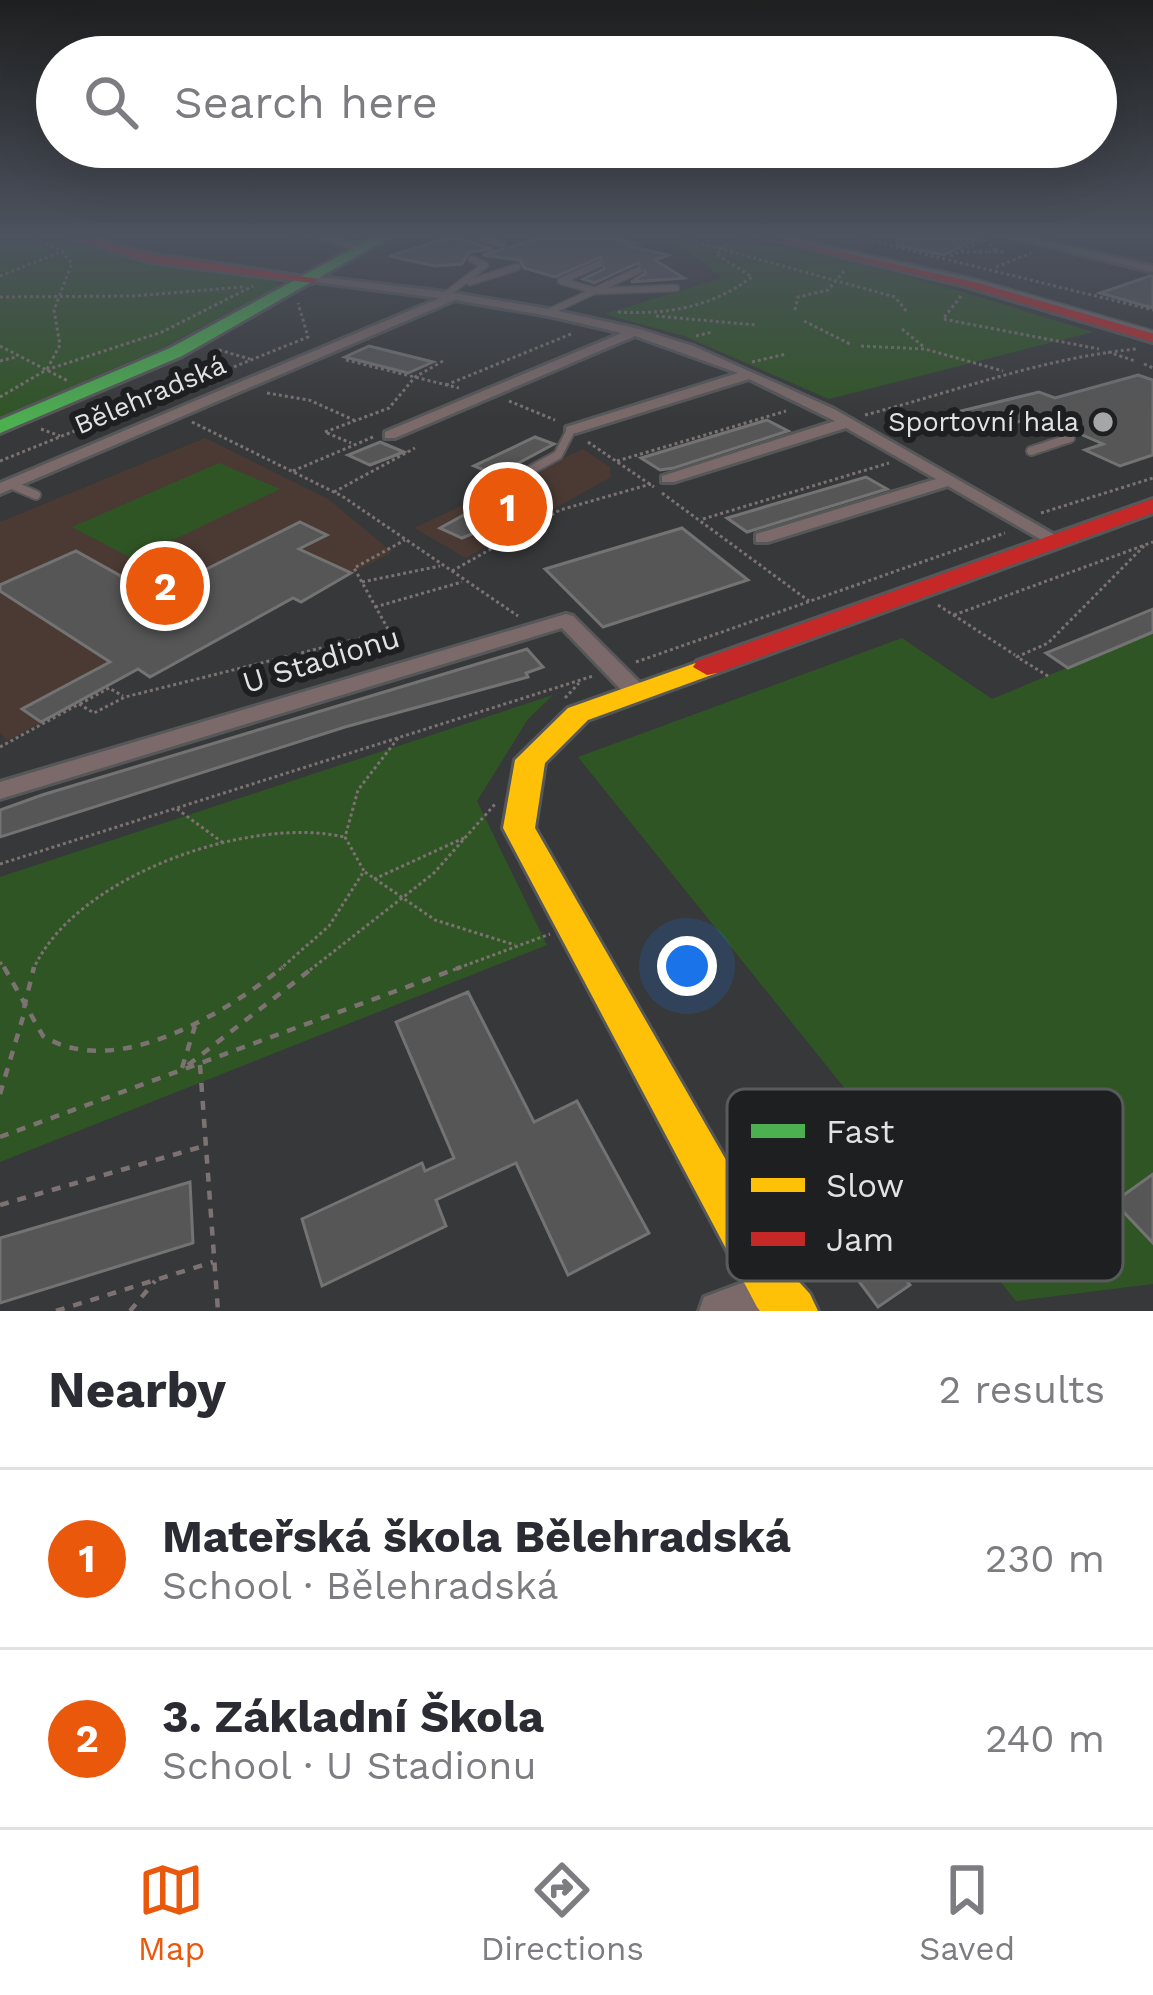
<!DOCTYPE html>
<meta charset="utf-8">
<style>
:root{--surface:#fff;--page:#f2f2f3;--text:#2b2b33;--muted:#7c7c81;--line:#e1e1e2;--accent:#ea580c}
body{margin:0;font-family:"Work Sans",sans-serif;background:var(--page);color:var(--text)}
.you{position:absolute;left:687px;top:966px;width:42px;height:42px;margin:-30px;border:9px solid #fff;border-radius:50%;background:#1a73e8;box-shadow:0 0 0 18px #1a73e833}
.badge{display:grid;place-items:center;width:78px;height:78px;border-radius:50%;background:var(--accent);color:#fff;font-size:39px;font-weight:700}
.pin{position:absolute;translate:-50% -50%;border:6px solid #fff;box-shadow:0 3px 12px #0006}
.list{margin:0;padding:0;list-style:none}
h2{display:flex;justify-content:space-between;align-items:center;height:156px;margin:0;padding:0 48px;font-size:51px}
h2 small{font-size:39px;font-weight:400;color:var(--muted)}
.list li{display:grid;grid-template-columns:78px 1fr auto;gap:36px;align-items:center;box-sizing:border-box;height:180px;padding:0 48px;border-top:3px solid var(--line)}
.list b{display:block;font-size:45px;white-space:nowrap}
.list p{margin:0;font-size:39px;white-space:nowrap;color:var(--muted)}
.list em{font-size:39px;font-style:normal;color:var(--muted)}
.icon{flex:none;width:66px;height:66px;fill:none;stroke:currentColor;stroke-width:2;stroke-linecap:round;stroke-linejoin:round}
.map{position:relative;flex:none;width:1153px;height:1311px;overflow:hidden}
.search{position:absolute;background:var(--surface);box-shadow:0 12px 48px #0002;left:36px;right:36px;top:36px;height:132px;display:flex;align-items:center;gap:30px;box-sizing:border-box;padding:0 42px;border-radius:66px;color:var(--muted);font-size:45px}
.sheet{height:516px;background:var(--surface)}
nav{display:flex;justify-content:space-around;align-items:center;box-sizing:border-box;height:168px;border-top:3px solid var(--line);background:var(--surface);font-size:33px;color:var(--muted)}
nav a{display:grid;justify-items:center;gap:6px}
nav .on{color:var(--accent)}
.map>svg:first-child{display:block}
.education{fill:#4b3a34}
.green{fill:#305525}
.building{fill:#565656;stroke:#737373;stroke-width:3}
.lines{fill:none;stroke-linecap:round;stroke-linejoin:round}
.lane-far1-casing{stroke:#565758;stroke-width:9}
.lane-casing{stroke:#565758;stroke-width:12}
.street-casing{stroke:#565758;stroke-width:6}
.fast-casing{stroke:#565758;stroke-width:6}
.slow-casing{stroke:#565758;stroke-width:6}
.jam-casing{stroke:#565758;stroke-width:6}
.path-far1{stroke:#7c7272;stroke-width:3;stroke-dasharray:3 3;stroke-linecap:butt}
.path{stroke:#7c7272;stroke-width:4.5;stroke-dasharray:9 9;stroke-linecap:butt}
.lane-far1{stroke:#7b6a69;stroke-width:6}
.lane{stroke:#7b6a69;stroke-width:8}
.street{fill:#7b6a69;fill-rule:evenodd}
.fast{fill:#4caf50;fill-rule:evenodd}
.slow{fill:#ffc107;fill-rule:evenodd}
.jam{fill:#c62828;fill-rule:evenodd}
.tram{stroke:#736c6c;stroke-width:3}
.poi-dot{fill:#a6a6a8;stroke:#1e1f20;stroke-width:4.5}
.labels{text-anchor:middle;stroke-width:12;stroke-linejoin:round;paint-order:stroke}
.far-street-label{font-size:27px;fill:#e1e2e4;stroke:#1e1f20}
.far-poi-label{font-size:27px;fill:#e1e2e4;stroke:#1e1f20;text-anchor:end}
.street-label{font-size:30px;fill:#e1e2e4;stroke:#1e1f20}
.key{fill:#1e1f20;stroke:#585a5b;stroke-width:3}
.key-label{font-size:33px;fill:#e1e2e4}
</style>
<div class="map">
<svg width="1153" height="1311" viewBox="0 0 1153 1311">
<rect width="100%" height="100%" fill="#373839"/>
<g class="education">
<polygon points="205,438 328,499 392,552 301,601 293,598 150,677 137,670 7,741 0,732 0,522"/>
<polygon points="583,449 610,467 611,477 466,558 414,528"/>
</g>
<g class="green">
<polygon points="0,237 51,237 150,263 276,280 278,286 164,347 0,417"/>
<path d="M670,237c132,0 295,56 423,95l-264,67 -145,-63 -80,-22 118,-36z"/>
<polygon points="219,463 280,489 133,559 72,527"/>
<polygon points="1153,632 1153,1284 1016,1301 578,757 902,638 992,699"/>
<polygon points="553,695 528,719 477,801 547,945 0,1162 0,877"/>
</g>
<g class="building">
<polygon points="453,237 492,249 469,252 462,264 435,266 389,256"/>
<polygon points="543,237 610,237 637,244 630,246 668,255 655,260 684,278 631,282 646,273 638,263 594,283 583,279 604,269 601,257 555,277 524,268 520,260 483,255"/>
<polygon points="898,237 980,237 944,255 897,245"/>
<polygon points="1153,276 1153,308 1100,293 1150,276"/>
<polygon points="369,346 433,362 408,373 345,357"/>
<polygon points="1138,375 1153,380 1153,455 1120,466 1085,450 1103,444 1039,416 996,428 961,411 1039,392 1055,398"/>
<polygon points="767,420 788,431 674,468 660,470 641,458"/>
<polygon points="535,437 554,444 496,475 474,466"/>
<polygon points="380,442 404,452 370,465 348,455"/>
<polygon points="866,477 887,489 747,532 727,518"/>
<polygon points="522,483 547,493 513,517 462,538 440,528"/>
<polygon points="300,522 327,535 299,549 351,573 301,602 293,598 150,677 138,669 41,722 22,709 110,662 0,591 0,585 76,551 155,595"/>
<polygon points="682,528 748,580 603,627 545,569"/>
<polygon points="1153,609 1153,632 1068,668 1046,653"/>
<polygon points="527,649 543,667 526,673 528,677 345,727 0,837 0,810 42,795"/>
<polygon points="468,992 534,1122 577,1101 649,1233 568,1275 516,1163 436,1200 446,1226 322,1286 302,1219 422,1163 425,1171 454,1158 396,1022"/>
<polygon points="1153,1174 1153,1243 1114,1202"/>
<polygon points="190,1182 193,1243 0,1303 0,1238"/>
<polygon points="852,1209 910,1285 878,1307 820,1229"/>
</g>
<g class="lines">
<defs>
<g id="lane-far1">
<polyline points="479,237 503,244"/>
<polyline points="599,264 561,281 596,291 676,288"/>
<polyline points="470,282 517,267"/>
<polyline points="447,294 485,265 472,259"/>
<polyline points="549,312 639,270"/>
</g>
<g id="lane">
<polyline points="1031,451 1070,438"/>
<polyline points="529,471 558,455 571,430"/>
<polyline points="10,484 36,495"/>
</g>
<g id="street">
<polygon points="316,237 333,237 367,249 362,252"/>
<polygon points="1009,237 1028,237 1153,266 1153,272"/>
<polygon points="312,276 454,293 549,309 639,329 693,346 834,409 1062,539 1053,544 1047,543 948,486 768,542 756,542 756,534 936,479 846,428 674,482 662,482 662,476 835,421 749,379 576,433 566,433 566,427 738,373 635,336 395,438 385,438 385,432 622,333 549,316 455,300 0,494 0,483 440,298 308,281 306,279"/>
<polygon points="566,614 573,616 644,687 647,692 644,697 628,697 562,628 0,799 0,782"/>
<polygon points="774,1271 787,1277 793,1290 787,1303 768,1311 699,1311 704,1297"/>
</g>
<polygon id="fast" points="374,237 390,237 182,356 0,433 0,420 170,348"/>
<polygon id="slow" points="707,659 721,667 717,673 588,720 545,763 535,828 791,1273 810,1294 818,1311 760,1311 757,1307 503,828 515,760 568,708"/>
<g id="jam">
<polygon points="66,237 88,237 151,254 319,279 312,283 150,262"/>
<polygon points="761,237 785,237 974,280 1153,332 1153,342 965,286"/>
<polygon points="1153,499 1153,513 717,673 707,675 693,667 697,661"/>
</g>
</defs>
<use href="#lane-far1" class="lane-far1-casing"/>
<use href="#lane" class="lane-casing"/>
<use href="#street" class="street-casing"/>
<use href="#fast" class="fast-casing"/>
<use href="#slow" class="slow-casing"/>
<use href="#jam" class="jam-casing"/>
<g class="path-far1">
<polyline points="287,237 305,242"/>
<polyline points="678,237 895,297 907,312"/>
<polyline points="731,237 752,242"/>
<polyline points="855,237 1153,310"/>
<polyline points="986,239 995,249"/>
<polygon points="995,249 1005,252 989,252"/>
<polyline points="961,252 987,252"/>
<polyline points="950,256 989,237"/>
<polyline points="996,267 1031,253"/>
<polyline points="0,276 63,251 29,237"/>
<polyline points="961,296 943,319 1099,349"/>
<polyline points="0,297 133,296 244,287"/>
<polyline points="795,310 798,297 828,290 844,271"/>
<path d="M618,312c49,3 94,-5 134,-35l-36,-23 16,-14"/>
<polyline points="656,316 756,325"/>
<polyline points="804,321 850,344"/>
<polyline points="902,329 924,347"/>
<polyline points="696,336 712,332"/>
<polyline points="0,346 68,381"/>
<polyline points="861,346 925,349 1003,371"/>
<polyline points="219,350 250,359"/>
<polyline points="1108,352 1135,361"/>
<polyline points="346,360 459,388"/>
<polyline points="0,361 16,357"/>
<polyline points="752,362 786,354"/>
<polyline points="1144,364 1153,368"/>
<polyline points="47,369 60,345 54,310 72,263 62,253"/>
<polyline points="446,385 571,334"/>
<polyline points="267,393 309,400 354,420"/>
<polyline points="0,397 46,370 162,332 253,286"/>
<polyline points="509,401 555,420"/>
<path d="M865,415c92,-24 178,-57 271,-66"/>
<polyline points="192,422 342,496 518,616"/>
<polyline points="41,429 60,436"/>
<polyline points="325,432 389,408 415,377 443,361"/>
<polyline points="327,433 351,443"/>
<polyline points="588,442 654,487"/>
<polyline points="0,461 308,337 298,303"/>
<polyline points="617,461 786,411"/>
<polyline points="293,471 373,437"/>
<polyline points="334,492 415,448"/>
<polyline points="662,493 809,601"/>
<polyline points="1041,513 1153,478"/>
<polyline points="703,519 889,463"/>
<polyline points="452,571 560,510 651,484"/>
<polyline points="362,582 440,566"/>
<polyline points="938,605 1015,655"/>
<polyline points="375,607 462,582"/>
<polyline points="954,615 1153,542"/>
<polyline points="388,629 354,568 405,540"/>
<polyline points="636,662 1005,533"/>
<polyline points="1048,676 1017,657 1048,643 1144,546"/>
<polyline points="565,698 579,683"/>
<polyline points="80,704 109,688 123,696"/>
<polyline points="0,747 79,704 94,713 125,697 389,631 400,649"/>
<polyline points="177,809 222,842"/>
<polyline points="0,864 593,676"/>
<polyline points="365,872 435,920 515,945"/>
<polyline points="374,879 464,838"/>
<polyline points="0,962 6,970"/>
<path d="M33,970c41,-94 217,-155 311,-133"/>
<polyline points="279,970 329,926 364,871 345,837 358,790 398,738"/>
<polyline points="310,970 434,873 495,804"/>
<polyline points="453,970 550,934"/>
</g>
<g class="path">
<path d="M4,967l39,69c73,45 182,-23 240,-69"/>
<polyline points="24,1008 34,967"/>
<polyline points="188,1065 314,967"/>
<polyline points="200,1065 218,1311"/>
<polyline points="182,1068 195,1026"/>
<polyline points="0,1094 23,1017"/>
<polyline points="0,1137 461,967"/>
<polyline points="0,1205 204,1146"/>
<polyline points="56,1311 213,1262"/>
<polyline points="130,1311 155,1281"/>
</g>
<use href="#lane-far1" class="lane-far1"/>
<use href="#lane" class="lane"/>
<use href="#street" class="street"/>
<use href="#fast" class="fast"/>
<use href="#slow" class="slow"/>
<use href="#jam" class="jam"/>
<polyline class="tram" points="781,237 980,282 1153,332"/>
</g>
<linearGradient id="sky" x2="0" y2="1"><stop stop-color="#1e1f1f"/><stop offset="0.56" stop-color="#4d535f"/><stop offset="1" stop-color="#4d535f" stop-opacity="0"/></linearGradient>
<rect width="1153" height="421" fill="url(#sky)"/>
<circle class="poi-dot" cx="1103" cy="422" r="12"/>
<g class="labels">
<g class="far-street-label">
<text transform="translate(150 395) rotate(-23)" y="9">Bělehradská</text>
</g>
<g class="far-poi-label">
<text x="1079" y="431">Sportovní hala</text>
</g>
<g class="street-label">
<text transform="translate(321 660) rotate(-17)" y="10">U Stadionu</text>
</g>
</g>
<rect x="727" y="1089" width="396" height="192" rx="18" class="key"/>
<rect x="751" y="1124" width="54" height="14" fill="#4caf50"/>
<rect x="751" y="1178" width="54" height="14" fill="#ffc107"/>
<rect x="751" y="1232" width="54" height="14" fill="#c62828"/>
<g class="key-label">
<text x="826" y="1143">Fast</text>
<text x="826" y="1197">Slow</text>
<text x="826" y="1251">Jam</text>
</g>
</svg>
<div class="you"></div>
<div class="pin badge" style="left:508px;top:507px">1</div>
<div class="pin badge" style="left:165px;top:586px">2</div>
<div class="search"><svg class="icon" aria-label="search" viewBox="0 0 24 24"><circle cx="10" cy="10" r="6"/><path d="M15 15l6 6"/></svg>Search here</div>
</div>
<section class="sheet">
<h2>Nearby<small>2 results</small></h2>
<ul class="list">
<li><span class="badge">1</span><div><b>Mateřská škola Bělehradská</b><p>School · Bělehradská</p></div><em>230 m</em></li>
<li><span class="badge">2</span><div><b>3. Základní Škola</b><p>School · U Stadionu</p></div><em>240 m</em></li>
</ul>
</section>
<nav>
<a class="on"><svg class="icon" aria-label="map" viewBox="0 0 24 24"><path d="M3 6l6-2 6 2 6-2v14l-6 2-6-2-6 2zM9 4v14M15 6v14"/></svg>Map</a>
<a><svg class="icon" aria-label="directions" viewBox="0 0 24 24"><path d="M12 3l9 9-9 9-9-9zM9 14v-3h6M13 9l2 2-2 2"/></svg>Directions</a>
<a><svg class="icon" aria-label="saved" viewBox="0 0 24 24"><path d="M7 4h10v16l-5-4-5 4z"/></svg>Saved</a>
</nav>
